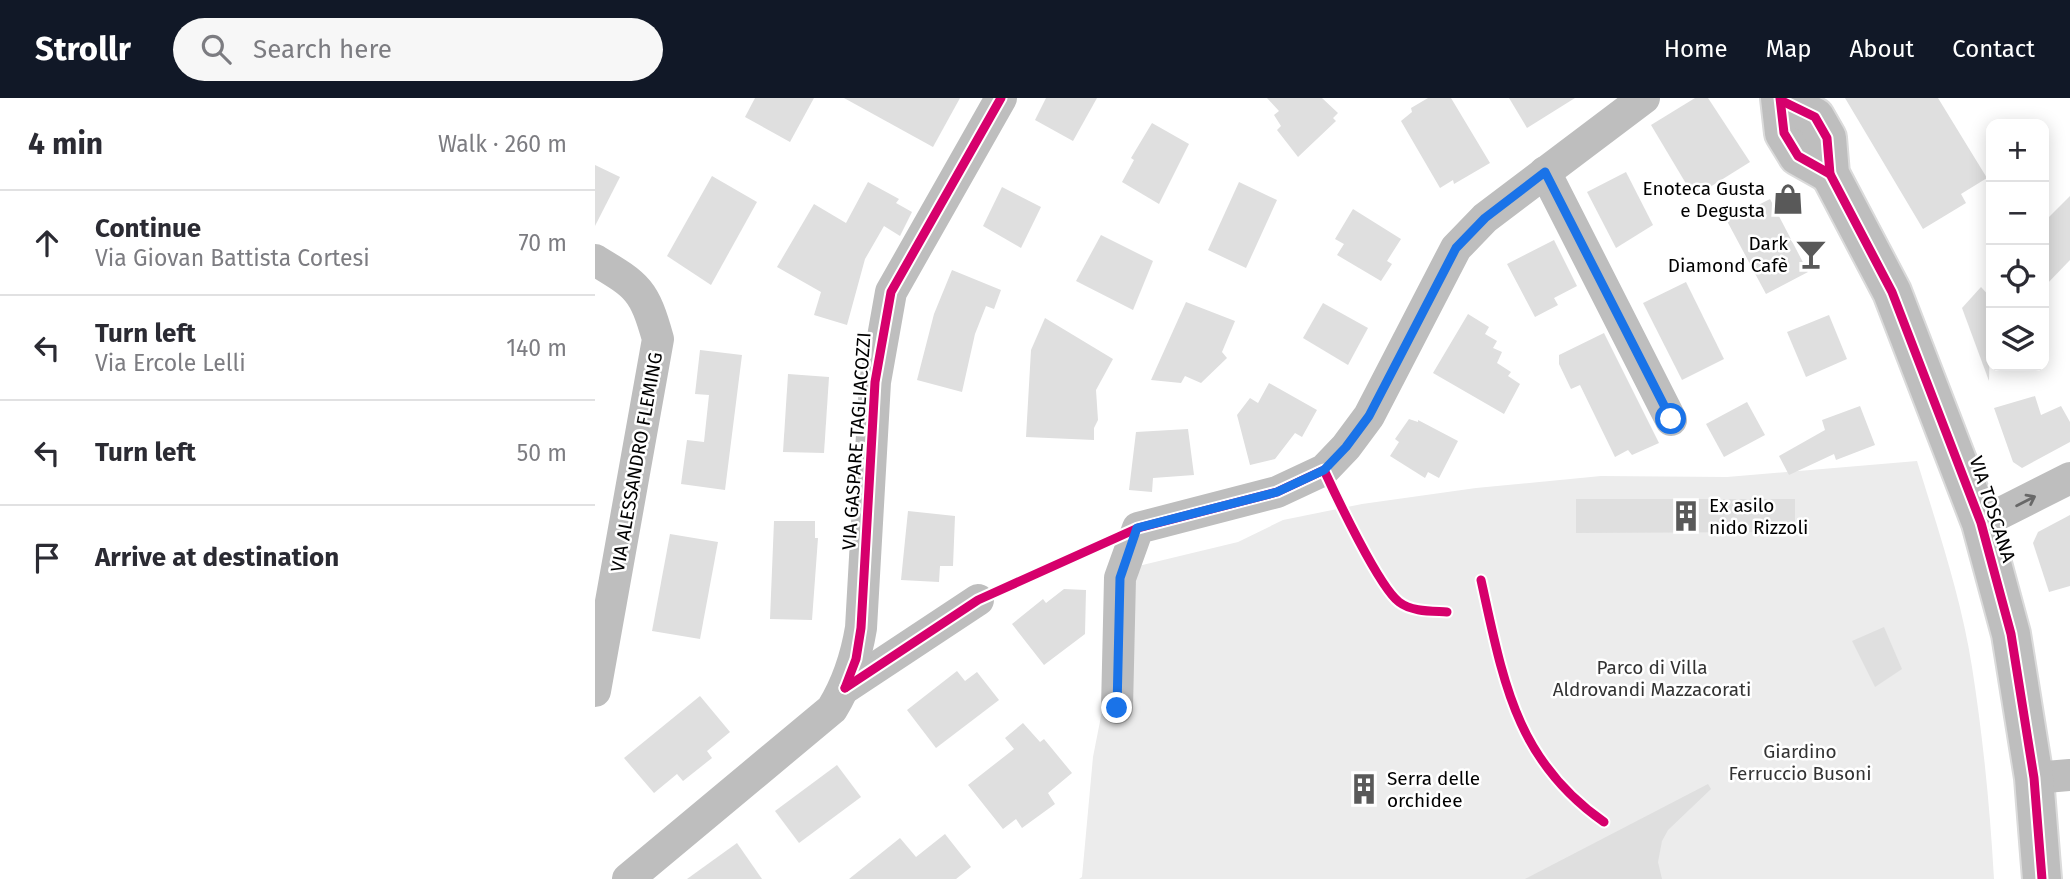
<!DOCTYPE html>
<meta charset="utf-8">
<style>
:root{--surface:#fff;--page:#f7f7f7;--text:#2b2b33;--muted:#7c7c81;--line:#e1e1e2;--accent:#111827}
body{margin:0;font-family:"Fira Sans",sans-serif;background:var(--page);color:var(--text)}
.controls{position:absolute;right:21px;top:21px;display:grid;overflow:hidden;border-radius:14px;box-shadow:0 4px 18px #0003}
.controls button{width:63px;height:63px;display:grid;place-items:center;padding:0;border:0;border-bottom:2px solid var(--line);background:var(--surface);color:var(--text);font:35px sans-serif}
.stop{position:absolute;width:21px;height:21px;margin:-16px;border:5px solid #1a73e8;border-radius:50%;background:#fff}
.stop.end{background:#1a73e8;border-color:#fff;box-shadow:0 2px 7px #0008}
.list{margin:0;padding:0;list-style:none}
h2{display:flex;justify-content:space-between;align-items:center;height:91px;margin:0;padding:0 28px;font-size:30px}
h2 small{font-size:23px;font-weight:400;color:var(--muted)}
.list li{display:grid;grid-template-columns:46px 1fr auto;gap:21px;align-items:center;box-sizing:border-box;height:105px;padding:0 28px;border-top:2px solid var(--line)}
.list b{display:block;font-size:26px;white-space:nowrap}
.list p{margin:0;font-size:23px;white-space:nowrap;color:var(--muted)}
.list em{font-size:23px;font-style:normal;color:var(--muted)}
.icon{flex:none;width:38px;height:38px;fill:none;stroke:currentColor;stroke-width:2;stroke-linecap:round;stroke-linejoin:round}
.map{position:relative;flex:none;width:1475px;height:781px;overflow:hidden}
header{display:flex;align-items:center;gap:42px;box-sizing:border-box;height:98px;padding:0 35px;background:var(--accent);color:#fff}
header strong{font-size:33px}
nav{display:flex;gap:38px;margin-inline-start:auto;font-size:24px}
.search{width:490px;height:63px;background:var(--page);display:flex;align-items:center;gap:18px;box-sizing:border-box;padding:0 24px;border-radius:38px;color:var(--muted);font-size:26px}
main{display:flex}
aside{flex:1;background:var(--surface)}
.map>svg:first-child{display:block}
.green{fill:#ececec}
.building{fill:#dfdfdf}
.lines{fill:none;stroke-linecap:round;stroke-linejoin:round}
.primary-casing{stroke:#dbdbdb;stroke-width:42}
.minor{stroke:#bebebe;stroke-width:32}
.primary{stroke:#bebebe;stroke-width:38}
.cycleway-casing{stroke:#fff;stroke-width:13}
.cycleway{stroke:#d6006c;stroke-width:9}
.oneway{stroke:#686868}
.route{stroke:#1a73e8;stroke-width:9}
.labels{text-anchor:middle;stroke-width:5;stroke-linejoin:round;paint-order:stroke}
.poi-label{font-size:19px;fill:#000;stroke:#fff;text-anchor:end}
.street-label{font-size:19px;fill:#000;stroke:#fff}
.park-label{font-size:19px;fill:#333;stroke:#fff}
</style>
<header>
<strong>Strollr</strong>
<div class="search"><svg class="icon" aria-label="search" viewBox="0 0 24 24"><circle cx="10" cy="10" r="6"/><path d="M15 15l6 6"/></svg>Search here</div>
<nav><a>Home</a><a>Map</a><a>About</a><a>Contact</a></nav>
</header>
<main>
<aside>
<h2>4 min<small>Walk · 260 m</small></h2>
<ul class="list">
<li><svg class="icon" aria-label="ahead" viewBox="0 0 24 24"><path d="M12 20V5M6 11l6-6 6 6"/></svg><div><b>Continue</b><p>Via Giovan Battista Cortesi</p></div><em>70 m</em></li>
<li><svg class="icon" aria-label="left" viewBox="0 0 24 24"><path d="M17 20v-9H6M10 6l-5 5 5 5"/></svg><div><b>Turn left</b><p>Via Ercole Lelli</p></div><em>140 m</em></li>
<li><svg class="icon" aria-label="left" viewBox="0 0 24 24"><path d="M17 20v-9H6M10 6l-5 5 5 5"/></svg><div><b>Turn left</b></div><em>50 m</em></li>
<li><svg class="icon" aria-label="arrive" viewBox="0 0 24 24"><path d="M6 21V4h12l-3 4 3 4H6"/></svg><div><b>Arrive at destination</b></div></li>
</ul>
</aside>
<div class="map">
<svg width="1475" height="781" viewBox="0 0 1475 781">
<rect width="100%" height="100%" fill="#fff"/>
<path class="green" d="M1322,363c21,68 44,136 55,206 11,70 18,141 22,212h-915l3,-2 11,-120 37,-189 108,-26 45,-22 79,-16 114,-16 125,-12 126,1z"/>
<g class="building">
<polygon points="160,0 219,0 195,44 150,19"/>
<polygon points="249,0 365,0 338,49"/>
<polygon points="451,0 502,0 478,43 440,22"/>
<polygon points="672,0 727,0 743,15 738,20 741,23 703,59 682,32 686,28 679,17 684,13"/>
<polygon points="833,0 856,0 895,65 859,86 858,82 845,90 806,23 817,14 816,10"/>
<polygon points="914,0 980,0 932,30"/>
<polygon points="1100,0 1113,0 1155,64 1099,99 1056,27"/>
<polygon points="1250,0 1343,0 1392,80 1366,96 1371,105 1328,131"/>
<polygon points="557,25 594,46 564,106 527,84 539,62 536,60"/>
<polygon points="0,67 25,79 0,128"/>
<polygon points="1031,74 1058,127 1021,150 992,94"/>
<polygon points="117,78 162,104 116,187 72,158"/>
<polygon points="273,84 304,101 301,105 317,114 305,138 289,128 270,161 252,227 219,217 226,194 182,169 219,106 251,125"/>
<polygon points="644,84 682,102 651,170 613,152"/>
<polygon points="407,89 446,109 426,150 388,128"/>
<polygon points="1475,98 1475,162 1449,189 1449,124"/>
<polygon points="1175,101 1213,174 1171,196 1132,123"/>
<polygon points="758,111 806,141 792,163 797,166 786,183 742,157 749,146 740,141"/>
<polygon points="506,137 558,163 538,212 481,183"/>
<polygon points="959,142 982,188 959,200 963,207 940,219 912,166"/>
<polygon points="357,172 406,192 399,211 391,208 380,236 367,294 322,282 339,216"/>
<polygon points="1091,184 1129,261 1087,282 1048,205"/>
<polygon points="1386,189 1396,200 1394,283 1367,210"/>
<polygon points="591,204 640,223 627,254 632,260 606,285 590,278 586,285 556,282"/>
<polygon points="728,205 773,230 753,267 708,240"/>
<polygon points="873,216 894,229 890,236 902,243 898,250 907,254 902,265 916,274 913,278 925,286 909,316 838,275"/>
<polygon points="1234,217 1252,261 1211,279 1192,234"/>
<polygon points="450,220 518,261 501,292 503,322 499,330 499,342 431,339 436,252"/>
<polygon points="1009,235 1064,345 1037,357 1033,352 1020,359 985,287 976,291 964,266 964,257"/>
<polygon points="105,252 147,257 130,392 86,386 92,342 109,344 114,297 100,296"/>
<polygon points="193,276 234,279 229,355 188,354"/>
<polygon points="674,285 722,312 707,339 700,335 680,361 655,367 642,317 655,300 663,305"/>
<polygon points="1440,298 1446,317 1466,308 1475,324 1475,344 1427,370 1418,364 1399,310"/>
<polygon points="1152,304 1170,337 1129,359 1111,326"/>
<polygon points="1265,308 1280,347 1241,362 1239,356 1194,377 1184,358 1230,332 1227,322"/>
<polygon points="814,321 823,324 823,322 863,343 844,380 833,374 830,380 795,358 804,344 800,341"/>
<polygon points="593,331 599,377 558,380 557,394 534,392 541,334"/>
<polygon points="981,401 1200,401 1200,434 981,435"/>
<polygon points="313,413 360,418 358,468 345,468 344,484 306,482"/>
<polygon points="1475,417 1475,488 1454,494 1438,445 1443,434"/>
<polygon points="179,423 220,423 220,440 223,440 217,522 175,521"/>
<polygon points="75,436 123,444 105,541 57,533"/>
<polygon points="469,491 491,492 490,536 449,567 417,526 448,501 451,505"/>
<polygon points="1289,529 1307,571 1280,589 1257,543"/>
<polygon points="362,573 370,583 382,574 404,602 341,650 312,612"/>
<polygon points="105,598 135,634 112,653 117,660 88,683 82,676 59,695 29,660"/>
<polygon points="428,625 445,644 449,641 477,675 453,695 460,706 427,730 421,721 408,731 373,687 419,651 410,640"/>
<polygon points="242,667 266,699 204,745 180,713"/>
<polygon points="1113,686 1116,691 1073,732 1067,743 1063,764 1067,781 930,781"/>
<polygon points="350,736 376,769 361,781 254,781 305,740 321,759"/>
<polygon points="142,745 167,781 92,781"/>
</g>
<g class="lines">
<defs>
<g id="primary">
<polyline points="1185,0 1189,35 1203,58 1235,76"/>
<polyline points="1187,3 1220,19 1232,40 1235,76 1297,194 1386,425 1416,536 1439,680 1447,781"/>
</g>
</defs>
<use href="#primary" class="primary-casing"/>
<g class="minor">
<polyline points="950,74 1076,322"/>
<path d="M0,162c43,26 49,29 63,79l-63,352"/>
<polyline points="1386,425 1475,380"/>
<polyline points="250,590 383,502"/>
<polyline points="522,610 525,480 543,430 682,394 729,372 751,349 774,318 861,150 890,120 1049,0"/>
<polyline points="1439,680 1475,677"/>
<path d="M33,781l204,-170c16,-26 24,-51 29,-81l14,-246 16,-90 110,-194"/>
</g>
<use href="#primary" class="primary"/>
<defs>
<g id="cycleway">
<polyline points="1185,0 1189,35 1203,58 1235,76"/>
<polyline points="1187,3 1220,19 1232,40 1235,76 1297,194 1386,425 1416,536 1439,680 1447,781"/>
<path d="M886,482c22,99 34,180 123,242"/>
<path d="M250,590l133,-88 160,-72 139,-36 47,-22c12,26 55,117 75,132 13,10 33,9 48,10"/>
<polyline points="250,590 261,561 266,530 280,284 296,194 406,0"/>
</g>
</defs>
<use href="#cycleway" class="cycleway-casing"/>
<use href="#cycleway" class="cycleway"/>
</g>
<defs><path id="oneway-shaft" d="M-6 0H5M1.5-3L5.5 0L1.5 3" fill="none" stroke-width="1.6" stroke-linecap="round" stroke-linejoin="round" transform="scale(1.75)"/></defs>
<use class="oneway" href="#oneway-shaft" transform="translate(1431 403) rotate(-27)"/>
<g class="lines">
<polyline class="route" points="522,610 525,480 542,430 682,394 729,372 751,349 774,318 861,150 890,120 950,74 1076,321"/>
</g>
<defs>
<symbol id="shop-bare" viewBox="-9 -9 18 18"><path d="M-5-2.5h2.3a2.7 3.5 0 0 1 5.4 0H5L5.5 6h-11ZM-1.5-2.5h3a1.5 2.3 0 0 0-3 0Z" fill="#595959" stroke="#fff" stroke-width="2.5" paint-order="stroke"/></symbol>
<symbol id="bar-bare" viewBox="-9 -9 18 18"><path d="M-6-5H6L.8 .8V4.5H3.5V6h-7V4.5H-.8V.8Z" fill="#595959" stroke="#fff" stroke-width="2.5" paint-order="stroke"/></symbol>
<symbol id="building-bare" viewBox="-9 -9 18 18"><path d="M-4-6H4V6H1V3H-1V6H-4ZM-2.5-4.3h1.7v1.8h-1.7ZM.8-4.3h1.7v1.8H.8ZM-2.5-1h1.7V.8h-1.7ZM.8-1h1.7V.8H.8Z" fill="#595959" stroke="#fff" stroke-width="2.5" paint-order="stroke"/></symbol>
</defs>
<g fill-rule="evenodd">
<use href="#shop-bare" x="1171" y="79" width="44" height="44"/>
<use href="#bar-bare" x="1194" y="134" width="44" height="44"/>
<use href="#building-bare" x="1069" y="396" width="44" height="44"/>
<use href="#building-bare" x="747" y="669" width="44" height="44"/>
</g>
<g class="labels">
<g class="poi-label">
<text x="1170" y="97">Enoteca Gusta<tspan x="1170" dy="22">e Degusta</tspan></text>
<text x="1193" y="152">Dark<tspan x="1193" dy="22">Diamond Cafè</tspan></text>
<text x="1114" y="414" text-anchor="start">Ex asilo<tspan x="1114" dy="22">nido Rizzoli</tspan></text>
<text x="792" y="687" text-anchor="start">Serra delle<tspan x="792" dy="22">orchidee</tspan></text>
</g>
<g class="street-label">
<text transform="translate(261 343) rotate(-86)" y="7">VIA GASPARE TAGLIACOZZI</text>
<text transform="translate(41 364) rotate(-80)" y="7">VIA ALESSANDRO FLEMING</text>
<text transform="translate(1398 411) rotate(72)" y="7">VIA TOSCANA</text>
</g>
<g class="park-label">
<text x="1057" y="576">Parco di Villa<tspan x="1057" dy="22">Aldrovandi Mazzacorati</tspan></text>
<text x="1205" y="660">Giardino<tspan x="1205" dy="22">Ferruccio Busoni</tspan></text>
</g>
</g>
</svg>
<div class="controls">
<button>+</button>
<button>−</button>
<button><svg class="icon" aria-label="locate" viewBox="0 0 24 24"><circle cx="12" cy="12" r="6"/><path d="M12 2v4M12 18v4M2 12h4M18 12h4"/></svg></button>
<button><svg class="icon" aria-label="layers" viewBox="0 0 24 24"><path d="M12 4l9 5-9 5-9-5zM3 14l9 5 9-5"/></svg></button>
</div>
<div class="stop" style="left:1076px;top:321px"></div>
<div class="stop end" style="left:522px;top:610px"></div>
</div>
</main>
